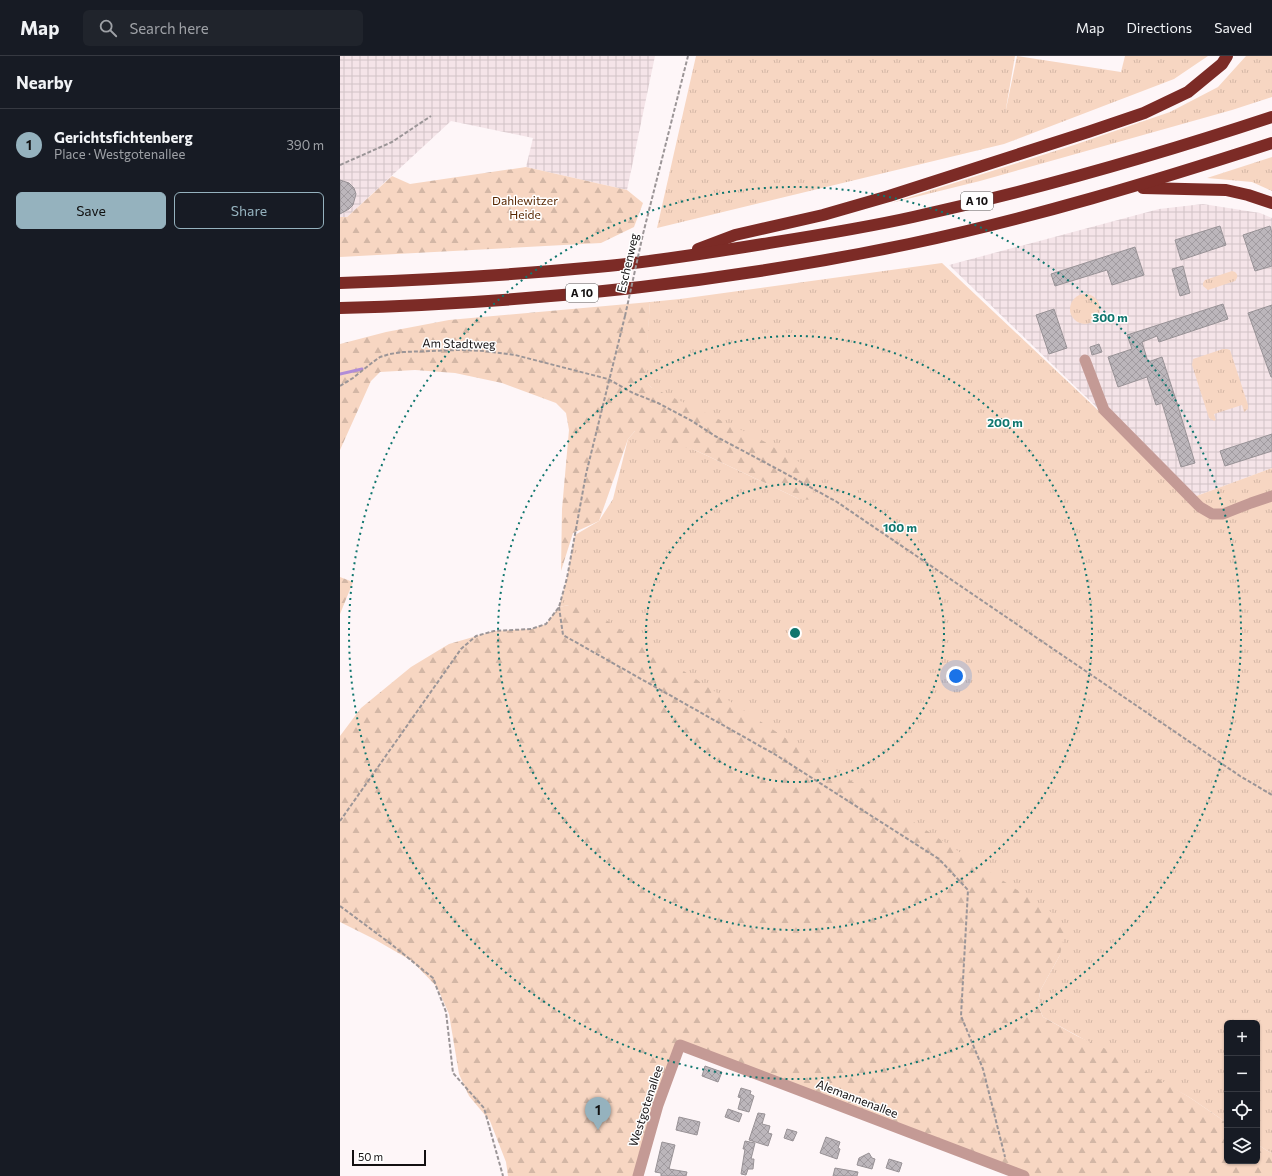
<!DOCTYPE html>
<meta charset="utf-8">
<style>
:root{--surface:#171b24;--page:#20242c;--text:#f1f3f6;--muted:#9ea1a6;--line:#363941;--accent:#95b2be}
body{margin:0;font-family:Commissioner,sans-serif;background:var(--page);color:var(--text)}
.controls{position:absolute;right:12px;bottom:12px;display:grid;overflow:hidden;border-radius:6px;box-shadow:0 1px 3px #0004}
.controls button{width:36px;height:36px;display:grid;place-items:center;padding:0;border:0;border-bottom:1px solid var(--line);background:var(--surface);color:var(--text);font:20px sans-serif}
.scale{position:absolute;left:12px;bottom:10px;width:74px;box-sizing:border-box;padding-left:4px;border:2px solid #131011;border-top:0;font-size:11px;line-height:14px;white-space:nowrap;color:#131011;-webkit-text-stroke:3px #fff;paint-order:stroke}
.you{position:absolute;left:616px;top:620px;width:14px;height:14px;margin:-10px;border:3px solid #fff;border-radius:50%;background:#1a73e8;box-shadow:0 0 0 6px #1a73e833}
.badge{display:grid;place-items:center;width:26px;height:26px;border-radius:50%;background:var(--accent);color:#111;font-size:13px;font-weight:700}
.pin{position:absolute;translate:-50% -33px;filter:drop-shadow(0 1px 2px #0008)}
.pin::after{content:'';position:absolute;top:21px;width:14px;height:12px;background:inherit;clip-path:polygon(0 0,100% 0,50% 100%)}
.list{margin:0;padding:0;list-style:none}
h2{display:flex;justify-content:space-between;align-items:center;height:52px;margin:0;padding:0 16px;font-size:17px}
h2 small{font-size:13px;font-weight:400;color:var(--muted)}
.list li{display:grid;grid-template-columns:26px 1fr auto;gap:12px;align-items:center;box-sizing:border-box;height:72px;padding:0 16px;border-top:1px solid var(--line)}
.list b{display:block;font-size:15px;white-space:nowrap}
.list p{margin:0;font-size:13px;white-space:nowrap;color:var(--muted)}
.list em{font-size:13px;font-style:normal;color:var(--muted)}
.actions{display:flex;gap:8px;padding:12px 16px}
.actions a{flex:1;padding:9px 0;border:1px solid var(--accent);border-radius:6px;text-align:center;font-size:14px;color:var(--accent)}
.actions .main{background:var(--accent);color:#111}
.icon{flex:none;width:22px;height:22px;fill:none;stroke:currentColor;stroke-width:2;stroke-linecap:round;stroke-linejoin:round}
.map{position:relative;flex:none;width:932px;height:1120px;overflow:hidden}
header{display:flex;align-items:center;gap:24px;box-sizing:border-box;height:56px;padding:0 20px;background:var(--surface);border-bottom:1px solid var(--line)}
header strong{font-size:19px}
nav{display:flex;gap:22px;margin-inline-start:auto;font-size:14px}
.search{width:280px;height:36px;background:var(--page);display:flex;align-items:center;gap:10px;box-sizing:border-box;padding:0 14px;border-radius:6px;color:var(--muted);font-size:15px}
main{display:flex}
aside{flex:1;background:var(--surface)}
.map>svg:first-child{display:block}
.industrial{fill:url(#industrial-grid)}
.grass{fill:url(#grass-tufts)}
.forest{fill:url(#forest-firs)}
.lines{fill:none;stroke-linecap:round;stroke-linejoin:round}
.stream{stroke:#b08cd7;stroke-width:3}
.building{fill:url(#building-cross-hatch);stroke:#989296}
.path{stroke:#9b9597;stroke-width:2;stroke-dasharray:4 2;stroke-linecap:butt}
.minor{stroke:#c49a95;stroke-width:11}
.highway{stroke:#7c2b26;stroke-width:12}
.path-bridge{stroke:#9b9597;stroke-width:2;stroke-dasharray:4 2;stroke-linecap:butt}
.ring{fill:none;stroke:#0f766e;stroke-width:2;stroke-dasharray:2 4}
.labels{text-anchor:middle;stroke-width:3;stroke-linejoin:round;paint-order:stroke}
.shield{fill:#fff;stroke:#5a5858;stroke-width:1}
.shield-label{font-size:11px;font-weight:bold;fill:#131011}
.park-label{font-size:12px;fill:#572600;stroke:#fff}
.street-label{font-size:12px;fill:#131011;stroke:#fff}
.centre{fill:#0f766e;stroke:#fff;stroke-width:2}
.ring-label{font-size:12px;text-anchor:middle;font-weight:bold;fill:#0f766e;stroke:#fff;stroke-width:3;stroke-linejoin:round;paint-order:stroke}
</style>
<header>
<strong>Map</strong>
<div class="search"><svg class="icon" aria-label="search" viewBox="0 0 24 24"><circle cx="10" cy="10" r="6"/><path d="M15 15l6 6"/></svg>Search here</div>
<nav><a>Map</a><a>Directions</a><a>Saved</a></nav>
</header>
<main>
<aside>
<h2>Nearby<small></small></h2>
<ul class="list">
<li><span class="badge">1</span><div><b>Gerichtsfichtenberg</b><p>Place · Westgotenallee</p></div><em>390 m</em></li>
</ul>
<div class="actions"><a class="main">Save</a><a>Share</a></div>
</aside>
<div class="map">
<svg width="932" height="1120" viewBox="0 0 932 1120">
<defs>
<pattern id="industrial-grid" width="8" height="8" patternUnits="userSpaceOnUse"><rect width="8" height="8" fill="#f5e4e8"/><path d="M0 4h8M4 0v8" fill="none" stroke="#d1c3c6"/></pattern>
<pattern id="grass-tufts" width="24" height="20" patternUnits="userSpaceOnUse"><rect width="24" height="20" fill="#f7d6c2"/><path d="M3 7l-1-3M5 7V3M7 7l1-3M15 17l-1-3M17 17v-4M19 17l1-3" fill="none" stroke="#d3b7a6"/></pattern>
<pattern id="forest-firs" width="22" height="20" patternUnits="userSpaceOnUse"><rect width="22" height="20" fill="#f7d6c2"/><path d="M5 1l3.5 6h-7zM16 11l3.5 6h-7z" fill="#d3b7a6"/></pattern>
<pattern id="building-cross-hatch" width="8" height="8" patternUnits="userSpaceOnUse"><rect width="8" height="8" fill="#bcb6bb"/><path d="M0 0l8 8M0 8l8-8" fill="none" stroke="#a19ba0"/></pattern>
</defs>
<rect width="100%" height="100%" fill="#fef6f8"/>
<g class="industrial">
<polygon points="0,0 315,0 287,134 186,111 193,82 111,65 7,161 0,161"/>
<polygon points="863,148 920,157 932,162 932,412 851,442 609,209 819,153"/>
</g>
<g class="grass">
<polygon points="356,0 675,0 665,58 677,0 781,16 785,0 868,0 834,23 664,88 317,172"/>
<polygon points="906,0 932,0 932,41 892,54 640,125 551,147 734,89 830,56 878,31"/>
<polygon points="932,101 932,135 912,126 867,122"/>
<polygon points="602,207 851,442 932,412 932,1097 926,1094 917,1088 917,967 887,967 887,1067 849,1041 703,961 698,949 700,935 720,899 229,549 219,551 227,522 235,479 259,465 273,443 288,383 295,375 303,374 357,395 459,443 311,331 304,324 310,246 340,243"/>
<path d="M892,215l3,1c3,3 3,5 0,9l-27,9 -5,-4v-3l2,-3z"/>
<circle cx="745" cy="253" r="15"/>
<polygon points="883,293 887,293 890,294 908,349 908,353 904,356 902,349 874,358 876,364 874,365 869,362 852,309 853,303"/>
</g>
<g class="forest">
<polygon points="186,111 287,134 303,147 294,171 261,187 0,201 0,161 7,161 52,120 70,128"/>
<polygon points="310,246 305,324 311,331 418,382 466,410 474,422 472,444 459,443 357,395 295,375 288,383 259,465 233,477 221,515 222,453 229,374 226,357 216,347 162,327 115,317 75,314 40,316 31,325 0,394 0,288 46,276 109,264"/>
<polygon points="0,521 13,526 0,558"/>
<polygon points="229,549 243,549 714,858 724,870 724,880 720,899 700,935 698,949 703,961 737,980 775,997 849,1041 887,1067 887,1105 917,1105 917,1088 926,1094 932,1097 932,1120 684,1120 341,989 298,1120 168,1120 166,1106 150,1065 129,1040 119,1018 109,958 97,931 72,905 34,883 0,866 0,680 21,652 71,611 109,588 154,575 191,573 206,568 219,551"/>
</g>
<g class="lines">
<polyline class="stream" points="0,318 22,313"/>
</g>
<g class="building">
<polygon points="0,124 9,127 14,132 16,138 13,149 9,153 0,158"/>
<polygon points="880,170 886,189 841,204 835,184"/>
<polygon points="930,170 932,177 932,210 915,215 903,179"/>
<polygon points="795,191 804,219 772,229 767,214 715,230 711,218"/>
<polygon points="843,210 850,237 840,240 832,213"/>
<polygon points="883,248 888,263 819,286 817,280 802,286 808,306 822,301 837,347 855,407 841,411 822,347 816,349 807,321 778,331 768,301 792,293 787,279"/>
<polygon points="932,249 932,321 931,321 908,257"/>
<polygon points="714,253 727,292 709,298 696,259"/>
<polygon points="759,288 762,296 752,299 750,291"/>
<polygon points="932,378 932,395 885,410 880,395"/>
<polygon points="365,1010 382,1016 378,1026 362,1020"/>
<polygon points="401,1032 411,1035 410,1038 414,1040 409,1056 398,1053 401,1042 398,1041"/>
<polygon points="388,1053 402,1058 399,1066 385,1061"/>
<polygon points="418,1057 425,1058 422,1068 430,1070 428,1077 432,1078 428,1090 409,1084"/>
<polygon points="339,1061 360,1066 357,1079 336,1074"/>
<polygon points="447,1073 457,1076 453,1085 444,1082"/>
<polygon points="486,1081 500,1086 498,1092 500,1093 497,1103 480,1097"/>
<polygon points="405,1085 415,1087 411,1103 414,1103 413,1113 408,1113 406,1119 401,1118 405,1093 403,1093"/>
<polygon points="322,1086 335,1089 329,1113 347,1116 346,1120 321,1120 321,1117 315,1116"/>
<polygon points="529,1097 532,1102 535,1103 532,1113 517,1109 519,1102"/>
<polygon points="549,1103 562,1107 559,1116 546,1112"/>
<polygon points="495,1112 518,1116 517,1120 493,1120"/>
</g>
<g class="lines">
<g class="path">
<polyline points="0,109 52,86 91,60"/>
<polyline points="303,178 348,0"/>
<polyline points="0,330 13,322 33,306 40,301 50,298 63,296 119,294 144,295 175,299 268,323 293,337 318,347 352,365 375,380 441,415 497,446 900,720 932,739"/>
<polyline points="219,551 223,579 436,699 599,803 628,834 621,960 643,1013 665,1101"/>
<polyline points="0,765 121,593 136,580 154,575 191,573 206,568 219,551 227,522 246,418 285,260"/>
<polyline points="0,850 51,888 93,922 106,956 113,1017 144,1052 163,1120"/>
</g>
<g class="minor">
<polyline points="745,304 764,354 860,451 872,458 883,458 911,447 932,440"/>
<polyline points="298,1120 318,1049 340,989 684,1120"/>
</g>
<g class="highway">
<polyline points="803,132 886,134 908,139 932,147"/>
<polyline points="358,193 395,179 483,159 549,140 748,76 804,57 848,36 882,8 887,0"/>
<path d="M0,227c86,-3 172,-8 257,-16 56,-5 111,-14 166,-23 50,-8 101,-16 150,-27 122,-27 241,-61 359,-100"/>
<path d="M0,252c191,-5 381,-25 569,-64 123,-26 243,-62 363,-101"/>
</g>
<polyline class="path-bridge" points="285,260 303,178"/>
</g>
<g class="ring">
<circle cx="455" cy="577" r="149"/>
<circle cx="455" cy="577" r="297"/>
<circle cx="455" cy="577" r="446"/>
</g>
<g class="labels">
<g class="shield">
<rect x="621" y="136" width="32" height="18" rx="3"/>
<rect x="226" y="228" width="32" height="18" rx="3"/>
</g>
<g class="shield-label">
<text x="637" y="149">A 10</text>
<text x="242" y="241">A 10</text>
</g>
<g class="park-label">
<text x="185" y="149">Dahlewitzer<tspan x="185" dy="14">Heide</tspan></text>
</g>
<g class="street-label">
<text transform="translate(288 207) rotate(-77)" y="4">Eschenweg</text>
<text transform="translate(119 288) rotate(1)" y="4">Am Stadtweg</text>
<text transform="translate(517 1043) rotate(21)" y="4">Alemannenallee</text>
<text transform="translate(306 1050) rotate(-72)" y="4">Westgotenallee</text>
</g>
</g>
<circle cx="455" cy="577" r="6" class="centre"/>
<g class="ring-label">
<text x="770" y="266">300 m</text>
<text x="665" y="371">200 m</text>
<text x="560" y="476">100 m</text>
</g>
</svg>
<div class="controls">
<button>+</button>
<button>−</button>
<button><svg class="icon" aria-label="locate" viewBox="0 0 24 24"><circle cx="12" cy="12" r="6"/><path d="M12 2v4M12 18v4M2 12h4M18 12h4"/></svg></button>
<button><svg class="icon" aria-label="layers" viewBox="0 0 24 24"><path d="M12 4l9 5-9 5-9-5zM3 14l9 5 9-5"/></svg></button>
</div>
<div class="scale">50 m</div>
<div class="you"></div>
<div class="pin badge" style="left:258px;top:1074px">1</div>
</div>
</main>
